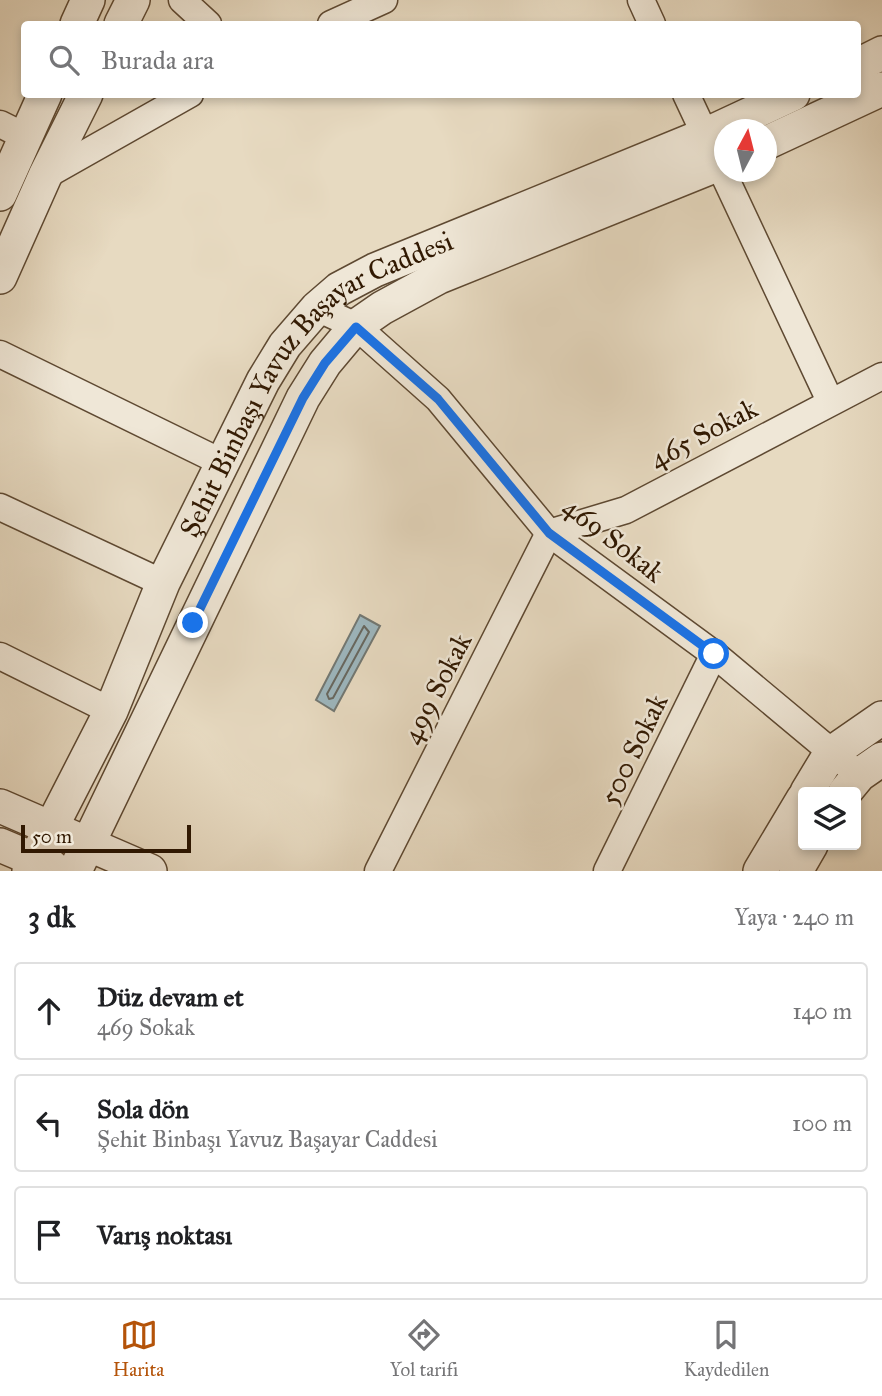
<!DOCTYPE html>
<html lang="tr">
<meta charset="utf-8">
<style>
:root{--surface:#fff;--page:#f6f6f6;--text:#202124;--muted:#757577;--line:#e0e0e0;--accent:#b45309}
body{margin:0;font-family:"IM FELL Great Primer",serif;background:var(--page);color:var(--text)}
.controls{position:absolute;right:21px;bottom:21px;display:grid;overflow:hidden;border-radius:7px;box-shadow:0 4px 10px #0003}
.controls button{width:63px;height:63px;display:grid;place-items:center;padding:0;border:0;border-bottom:2px solid var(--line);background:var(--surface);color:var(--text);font:35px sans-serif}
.compass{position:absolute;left:714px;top:119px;width:63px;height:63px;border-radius:50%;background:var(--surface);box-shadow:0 4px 10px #0003;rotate:7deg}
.scale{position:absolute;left:21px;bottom:18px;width:170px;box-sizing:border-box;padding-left:7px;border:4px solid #311902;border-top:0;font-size:19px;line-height:24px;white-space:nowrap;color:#311902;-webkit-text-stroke:5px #efe7d7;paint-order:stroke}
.stop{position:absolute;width:21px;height:21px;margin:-16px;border:5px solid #1a73e8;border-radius:50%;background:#fff}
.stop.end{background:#1a73e8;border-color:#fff;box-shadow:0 2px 7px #0008}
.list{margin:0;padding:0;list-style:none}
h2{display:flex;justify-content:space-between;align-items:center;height:91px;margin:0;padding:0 28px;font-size:30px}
h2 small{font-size:23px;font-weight:400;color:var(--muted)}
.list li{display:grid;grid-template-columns:46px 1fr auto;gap:21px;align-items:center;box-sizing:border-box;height:98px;margin:0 14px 14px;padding:0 14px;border:2px solid var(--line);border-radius:7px}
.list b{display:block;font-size:26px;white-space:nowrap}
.list p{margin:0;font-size:23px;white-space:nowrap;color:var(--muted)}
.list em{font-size:23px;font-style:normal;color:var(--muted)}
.icon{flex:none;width:38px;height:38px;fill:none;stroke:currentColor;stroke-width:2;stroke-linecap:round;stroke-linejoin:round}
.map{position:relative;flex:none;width:882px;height:871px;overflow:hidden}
.search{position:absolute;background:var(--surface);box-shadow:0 4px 10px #0003;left:21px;right:21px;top:21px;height:77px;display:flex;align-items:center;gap:18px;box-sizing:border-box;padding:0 24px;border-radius:7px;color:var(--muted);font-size:26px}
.sheet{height:427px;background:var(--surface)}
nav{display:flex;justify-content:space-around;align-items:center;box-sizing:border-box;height:98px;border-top:2px solid var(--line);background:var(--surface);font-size:19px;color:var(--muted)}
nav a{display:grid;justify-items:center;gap:4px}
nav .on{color:var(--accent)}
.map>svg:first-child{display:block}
.water{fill:#9db7bf;stroke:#727873;stroke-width:2}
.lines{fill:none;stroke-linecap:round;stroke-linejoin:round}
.shore{stroke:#676860;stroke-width:2}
.minor-casing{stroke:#5e4932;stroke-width:29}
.tertiary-casing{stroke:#5e4932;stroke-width:36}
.minor{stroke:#efe7d7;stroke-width:26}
.tertiary{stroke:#efe7d7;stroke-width:33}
.route{stroke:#1a73e8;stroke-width:9}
.labels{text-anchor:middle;stroke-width:5;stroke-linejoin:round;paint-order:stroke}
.street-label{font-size:28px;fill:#311902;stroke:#efe7d7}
</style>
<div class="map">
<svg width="882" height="871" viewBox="0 0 882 871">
<rect width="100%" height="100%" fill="#e7dac1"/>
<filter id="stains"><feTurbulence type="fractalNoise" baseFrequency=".00286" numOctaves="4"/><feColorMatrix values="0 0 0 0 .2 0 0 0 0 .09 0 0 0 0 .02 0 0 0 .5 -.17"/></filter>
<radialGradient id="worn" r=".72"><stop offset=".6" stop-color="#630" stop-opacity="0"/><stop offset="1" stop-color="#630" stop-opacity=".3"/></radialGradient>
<polygon class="water" points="360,615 380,626 334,711 316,700"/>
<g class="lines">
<polygon class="shore" points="364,626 369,632 333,698 329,699 327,694"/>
<defs>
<g id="minor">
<polyline points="182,0 208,24"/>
<polyline points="641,0 652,24"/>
<polyline points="331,24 384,0"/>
<polyline points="686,94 830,401"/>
<polyline points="0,124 26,137"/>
<polyline points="45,176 190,94"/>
<polyline points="317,308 356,326 438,399 549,533 714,654 859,775"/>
<polyline points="0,354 221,462"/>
<polyline points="0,507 163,583"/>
<polyline points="0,656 111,711"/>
<polyline points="378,871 549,533 626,510 882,376"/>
<polyline points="607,871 714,654"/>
</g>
<g id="tertiary">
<polyline points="77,24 88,0"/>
<polyline points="121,24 133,0"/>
<polyline points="858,65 882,53"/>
<polyline points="766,143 882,89"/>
<polyline points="0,194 45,94"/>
<polyline points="0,277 45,176 86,94"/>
<polyline points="807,792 830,754 882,718"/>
<polyline points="845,792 859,775 882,759"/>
<polyline points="0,806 150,871"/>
<polyline points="0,845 52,867"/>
<path id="s1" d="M29,871l82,-160 52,-128 100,-202 22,-36 32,-37 22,-19 36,-19 330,-135 88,-41"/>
<polyline points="75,871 303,398 325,363 356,326 382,308 439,277 724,162"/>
<polyline points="760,871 803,799"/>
<polyline points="796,871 811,845"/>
</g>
</defs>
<use href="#minor" class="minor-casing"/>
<use href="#tertiary" class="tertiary-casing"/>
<use href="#minor" class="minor"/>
<use href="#tertiary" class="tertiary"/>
</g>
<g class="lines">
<polyline class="route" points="193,623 303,398 325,363 356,327 438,399 549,533 714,654"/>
</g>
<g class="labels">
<g class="street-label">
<text dy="10" stroke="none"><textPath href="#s1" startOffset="579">Şehit Binbaşı Yavuz Başayar Caddesi</textPath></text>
<text transform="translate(703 433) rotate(-28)" y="10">465 Sokak</text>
<text transform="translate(614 539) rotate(38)" y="10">469 Sokak</text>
<text transform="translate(436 688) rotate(-63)" y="10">499 Sokak</text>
<text transform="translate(633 749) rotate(-64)" y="10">500 Sokak</text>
</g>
</g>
<rect width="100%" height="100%" filter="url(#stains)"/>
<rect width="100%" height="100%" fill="url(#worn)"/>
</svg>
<div class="controls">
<button><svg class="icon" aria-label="layers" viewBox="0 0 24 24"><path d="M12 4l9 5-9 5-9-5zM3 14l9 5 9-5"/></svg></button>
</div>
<svg class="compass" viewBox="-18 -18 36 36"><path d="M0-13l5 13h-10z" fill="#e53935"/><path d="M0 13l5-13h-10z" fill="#757577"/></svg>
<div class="scale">50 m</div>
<div class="stop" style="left:714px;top:654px"></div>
<div class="stop end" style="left:193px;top:623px"></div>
<div class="search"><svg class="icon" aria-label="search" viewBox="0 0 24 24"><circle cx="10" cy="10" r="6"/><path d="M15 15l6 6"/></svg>Burada ara</div>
</div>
<section class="sheet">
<h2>3 dk<small>Yaya · 240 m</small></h2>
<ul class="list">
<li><svg class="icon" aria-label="ahead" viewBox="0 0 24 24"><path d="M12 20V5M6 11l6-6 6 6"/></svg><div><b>Düz devam et</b><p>469 Sokak</p></div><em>140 m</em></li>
<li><svg class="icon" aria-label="left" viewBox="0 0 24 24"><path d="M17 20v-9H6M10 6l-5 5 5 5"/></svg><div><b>Sola dön</b><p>Şehit Binbaşı Yavuz Başayar Caddesi</p></div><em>100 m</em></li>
<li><svg class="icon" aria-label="arrive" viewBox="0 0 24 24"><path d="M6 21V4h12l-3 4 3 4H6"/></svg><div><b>Varış noktası</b></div></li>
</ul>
</section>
<nav>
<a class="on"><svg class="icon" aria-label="map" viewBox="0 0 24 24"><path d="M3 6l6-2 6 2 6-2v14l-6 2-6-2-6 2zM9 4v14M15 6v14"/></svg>Harita</a>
<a><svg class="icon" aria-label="directions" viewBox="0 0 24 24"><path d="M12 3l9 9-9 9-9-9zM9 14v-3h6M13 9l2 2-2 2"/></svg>Yol tarifi</a>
<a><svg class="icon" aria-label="saved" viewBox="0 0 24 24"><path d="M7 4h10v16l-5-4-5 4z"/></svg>Kaydedilen</a>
</nav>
